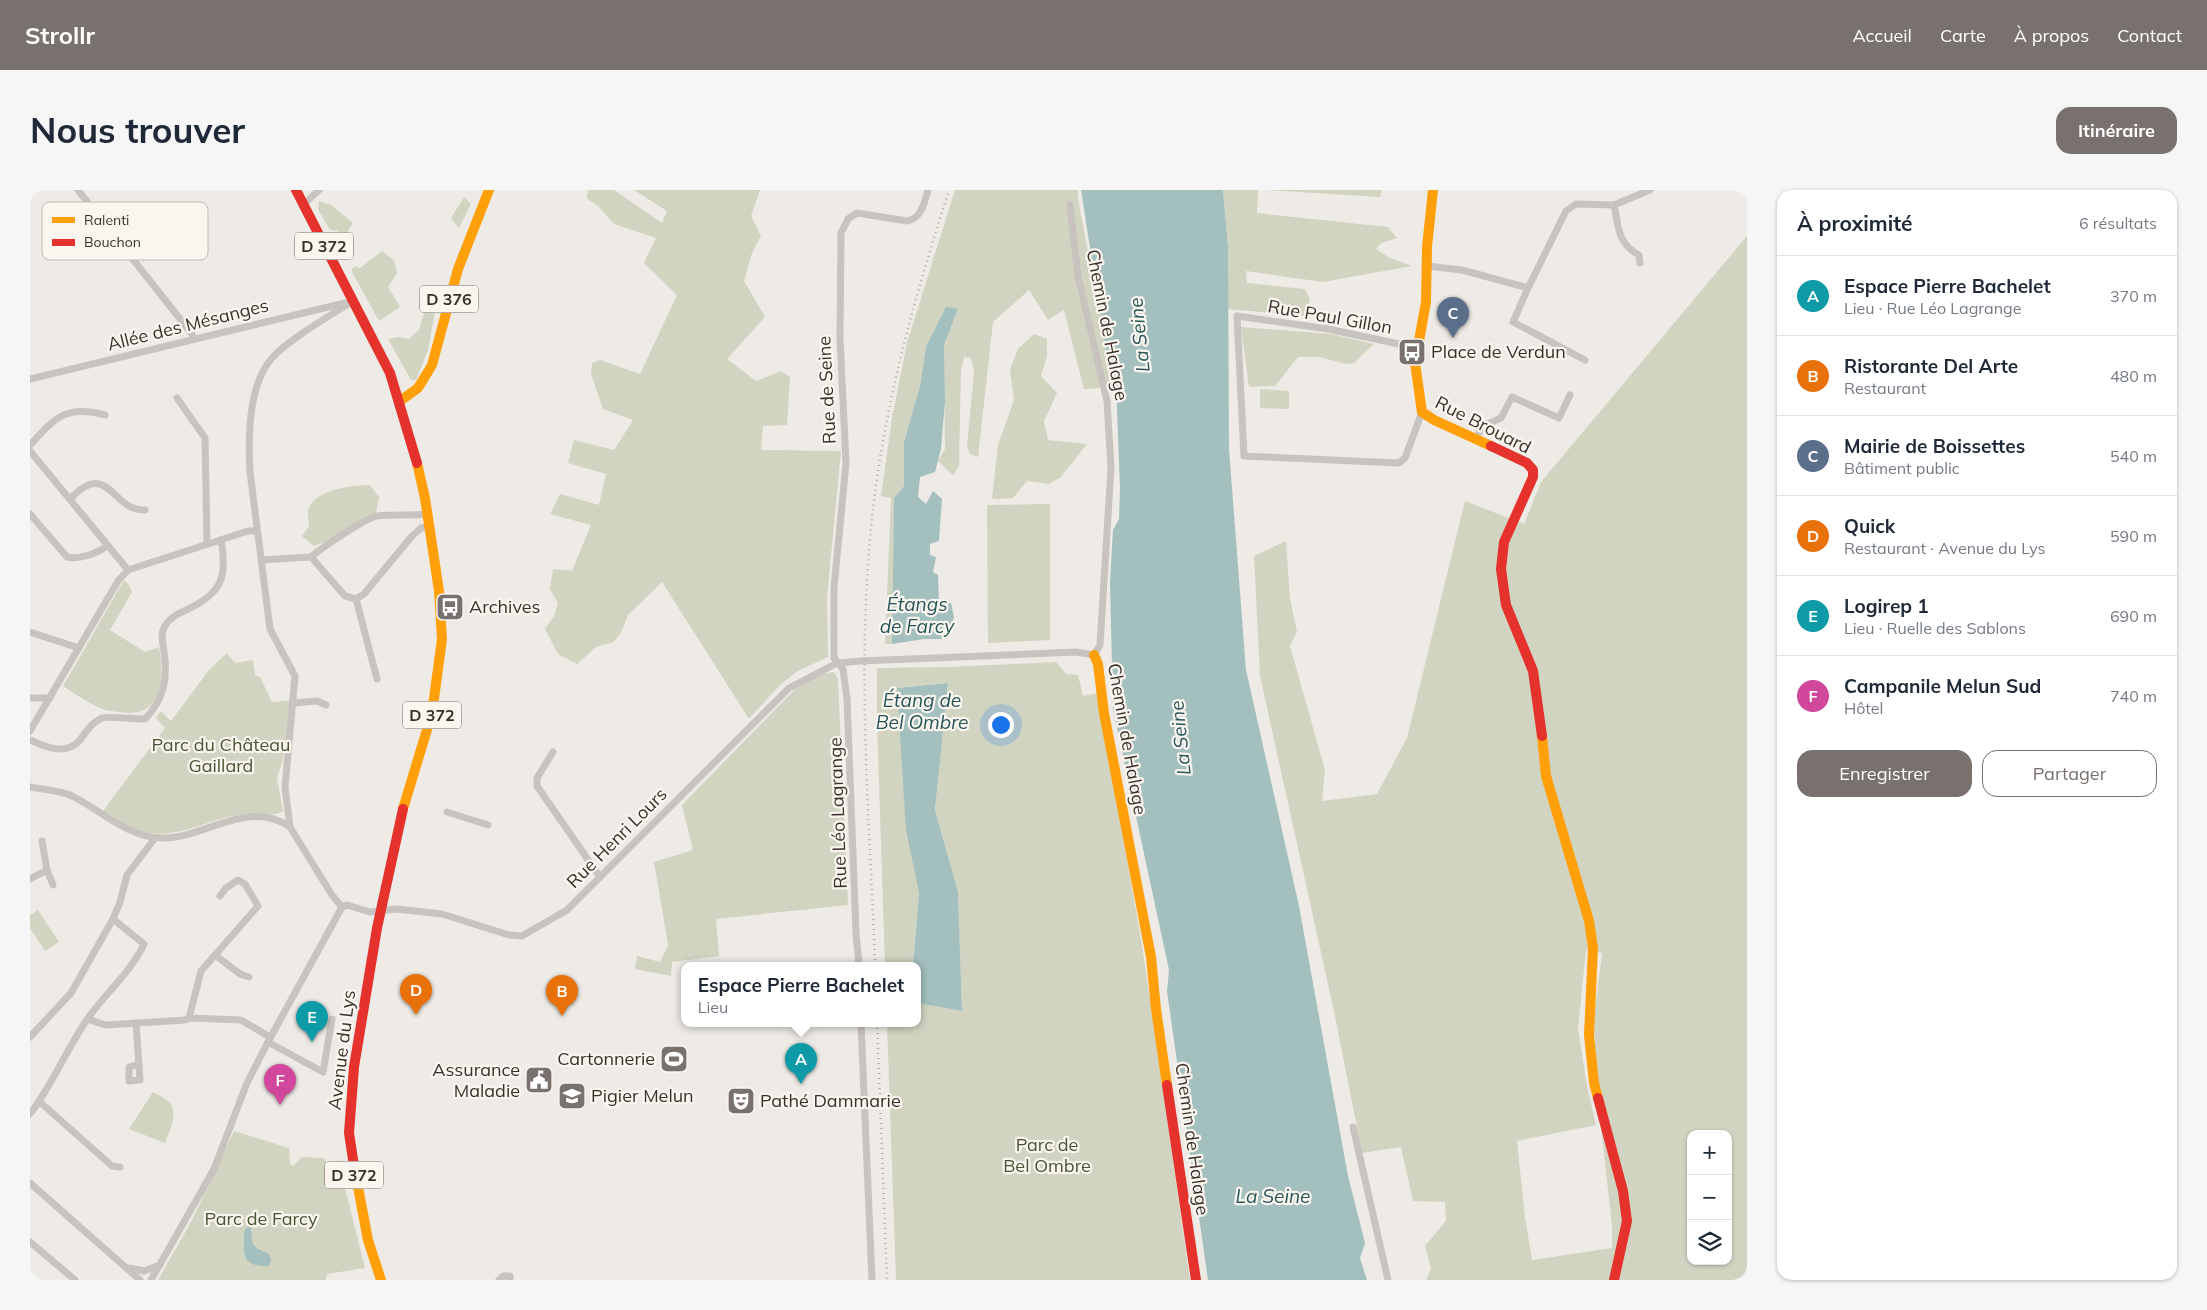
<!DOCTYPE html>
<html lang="fr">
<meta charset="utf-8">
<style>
:root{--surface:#fff;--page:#f6f6f7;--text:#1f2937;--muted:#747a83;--line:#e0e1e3;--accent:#78716d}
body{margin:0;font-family:Mulish,sans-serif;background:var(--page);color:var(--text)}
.controls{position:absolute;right:15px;bottom:15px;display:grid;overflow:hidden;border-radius:10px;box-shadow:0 1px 4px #0004}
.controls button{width:45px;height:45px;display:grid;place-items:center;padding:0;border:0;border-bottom:1px solid var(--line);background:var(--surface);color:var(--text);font:25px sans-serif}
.you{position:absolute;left:970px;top:534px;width:18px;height:18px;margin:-12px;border:4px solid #fff;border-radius:50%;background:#1a73e8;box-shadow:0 0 0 8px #1a73e833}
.badge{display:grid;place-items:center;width:32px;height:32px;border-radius:50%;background:var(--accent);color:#fff;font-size:16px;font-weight:700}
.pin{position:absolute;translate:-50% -41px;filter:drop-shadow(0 1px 2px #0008)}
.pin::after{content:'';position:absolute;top:26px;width:18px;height:15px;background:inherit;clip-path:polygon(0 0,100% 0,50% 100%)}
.popup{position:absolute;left:651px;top:772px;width:240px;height:65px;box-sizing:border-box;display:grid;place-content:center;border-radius:10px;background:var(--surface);filter:drop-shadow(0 1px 4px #0005);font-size:16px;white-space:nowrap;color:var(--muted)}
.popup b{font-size:19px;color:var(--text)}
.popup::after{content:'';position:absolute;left:50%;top:100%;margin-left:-10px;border:10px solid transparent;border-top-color:var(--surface)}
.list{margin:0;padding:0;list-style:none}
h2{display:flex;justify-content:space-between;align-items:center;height:65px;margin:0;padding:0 20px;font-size:21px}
h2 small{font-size:16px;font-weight:400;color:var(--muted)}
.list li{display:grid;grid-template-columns:32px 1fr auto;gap:15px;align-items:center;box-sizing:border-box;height:80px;padding:0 20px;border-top:1px solid var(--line)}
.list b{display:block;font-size:19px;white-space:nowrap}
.list p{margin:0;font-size:16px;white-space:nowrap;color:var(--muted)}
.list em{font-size:16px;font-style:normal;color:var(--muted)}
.actions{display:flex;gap:10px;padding:15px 20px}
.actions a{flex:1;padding:11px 0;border:1px solid var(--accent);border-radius:15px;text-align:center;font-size:18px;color:var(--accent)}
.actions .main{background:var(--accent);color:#fff}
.icon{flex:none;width:28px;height:28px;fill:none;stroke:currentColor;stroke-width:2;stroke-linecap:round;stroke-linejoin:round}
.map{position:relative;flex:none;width:1717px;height:1090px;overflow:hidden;border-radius:15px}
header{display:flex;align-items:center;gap:30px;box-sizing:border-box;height:70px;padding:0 25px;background:var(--accent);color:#fff}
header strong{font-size:24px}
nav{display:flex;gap:28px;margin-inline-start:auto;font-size:18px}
.intro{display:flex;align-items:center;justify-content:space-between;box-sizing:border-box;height:120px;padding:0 30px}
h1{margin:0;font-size:35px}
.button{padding:12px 22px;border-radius:15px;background:var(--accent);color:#fff;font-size:18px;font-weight:700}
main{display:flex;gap:30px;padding:0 30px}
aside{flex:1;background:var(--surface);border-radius:15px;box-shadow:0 1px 4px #0004}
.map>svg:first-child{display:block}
.green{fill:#d0d4c1;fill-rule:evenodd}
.water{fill:#a3bfbe}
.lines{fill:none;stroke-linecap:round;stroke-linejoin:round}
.street{stroke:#c8c3bf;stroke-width:7}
.slow{stroke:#ff9f0a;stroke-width:10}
.jam{stroke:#e5322d;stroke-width:10}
.rail{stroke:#b0aca9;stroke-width:2.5;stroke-dasharray:1 4;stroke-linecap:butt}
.labels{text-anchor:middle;stroke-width:4.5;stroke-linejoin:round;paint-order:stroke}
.shield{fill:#faf5ef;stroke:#736b66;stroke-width:1}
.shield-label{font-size:16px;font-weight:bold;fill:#39302c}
.street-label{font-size:18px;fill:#39302c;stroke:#faf5ef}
.poi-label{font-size:18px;fill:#39302c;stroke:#faf5ef;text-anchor:start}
.park-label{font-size:18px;fill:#495632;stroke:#faf5ef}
.water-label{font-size:19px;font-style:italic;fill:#255558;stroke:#faf5ef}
.key{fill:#faf5ef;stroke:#c0bab4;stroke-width:1}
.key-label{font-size:14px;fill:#39302c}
</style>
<header>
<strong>Strollr</strong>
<nav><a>Accueil</a><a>Carte</a><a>À propos</a><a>Contact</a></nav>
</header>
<div class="intro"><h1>Nous trouver</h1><a class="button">Itinéraire</a></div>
<main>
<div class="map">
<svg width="1717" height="1090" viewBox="0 0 1717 1090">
<rect width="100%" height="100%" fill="#eeebe6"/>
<g class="green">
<polygon points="559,0 584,0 632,33 637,21 604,0 730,0 721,26 731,46 722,63 714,91 735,127 697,169 726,191 751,181 760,187 757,235 733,236 731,260 811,261 797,408 798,467 766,482 749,496 719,529 632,392 598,425 591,443 583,452 566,457 547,474 528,464 515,439 524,426 528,413 520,399 523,379 542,381 561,335 520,324 530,304 569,315 576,284 538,273 544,250 584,260 603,230 573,219 561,184 562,173 570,170 610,184 647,105 614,73 626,48 584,34 568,16 556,8"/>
<polygon points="925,0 1048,0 1048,9 1084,197 1054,199 1034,120 1018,130 999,100 963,132 948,267 940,264 937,256 944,183 941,168 934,167 931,180 929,276 923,285 908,271 915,259 914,155 928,119 896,157 890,196 874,252 874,296 864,308 862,454 855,454 861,308 851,306 862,228 877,153"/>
<polygon points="1193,0 1228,0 1227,23 1358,37 1367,48 1351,53 1346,59 1360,68 1382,76 1293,92 1216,81 1217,93 1275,99 1280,109 1275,126 1198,119 1198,56"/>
<polygon points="1236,0 1352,0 1350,7"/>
<polygon points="434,7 441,14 429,38 421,28"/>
<path d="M289,11l12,4 22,18c-10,14 -8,16 -2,32l-4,3 -11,-20 2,-7 -8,-1 -12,-21z"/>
<path d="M1717,46v1044h-321l5,-11 -6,-23 21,-25 -1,-19 -32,-1 -12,-54 -39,6 -27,-137 -75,-340 -6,-120 32,-15 4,58 7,33 -7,14 35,124 -3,31 55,-7 30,-56 58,-237 59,23 17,-42zM1556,760l16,3 -8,64 2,64 16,145v22l-80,12 -7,-43 -8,-76 79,-16 -9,-39 -9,-57zM1661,944h37v127h-37z"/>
<polygon points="352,61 364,70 367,83 358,97 370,117 349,131 321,80 325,76 330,78"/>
<polygon points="407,111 398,160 386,190 381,190 358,149 368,147 379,149 389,140 397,112"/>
<polygon points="1211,137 1301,144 1344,154 1324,173 1316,174 1289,167 1268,167 1245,196 1219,197"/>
<polygon points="1004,144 1017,149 1017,166 1011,186 1027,203 1014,231 1018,250 1057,254 1031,287 1019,294 997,291 983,308 966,309 962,308 968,255 984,210 980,179 988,159"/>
<polygon points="1230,199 1259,201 1259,219 1230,218"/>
<path d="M340,295l9,12 -3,16 -47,28 -15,5 -12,-10 7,-10c0,-5 -2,-11 -1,-15 7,-23 43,-25 62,-26z"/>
<polygon points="1020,314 1020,450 958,453 957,315"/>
<path d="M94,390l5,5 3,7 -22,38 35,22 14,-5c6,33 3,73 -40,65 -6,-1 -14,-1 -19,-4 -13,-6 -25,-14 -37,-22z"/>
<path d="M197,463l8,10 18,-3 2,15 5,2 12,25 21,-2 -7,40 2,1 -11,38 6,32c-10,7 -32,2 -45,4 -36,6 -64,27 -102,15 -11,-3 -23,-13 -33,-19l62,-83 -9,-10 5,-7 10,10 38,-51z"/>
<polygon points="1026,472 1036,484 1048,485 1053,506 1068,503 1113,761 1160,1090 866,1090 857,833 887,833 887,813 932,821 928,702 905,620 918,493 867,498 889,703 883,775 855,775 847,532 847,478 920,477"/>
<polygon points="804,482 808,489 818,715 686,729 689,766 642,772 641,786 605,779 607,766 630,772 638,755 624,672 663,660 652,615 766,498 789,484"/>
<polygon points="8,720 29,752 15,761 0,738 0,725"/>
<path d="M123,902c5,3 14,7 17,11 9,12 -1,29 -5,40l-36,-14z"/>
<polygon points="204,941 259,958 260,974 263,976 272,967 294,968 298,976 308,970 311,972 316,1002 335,1078 297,1084 296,1090 128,1090 161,1032"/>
</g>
<g class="water">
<polygon points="1051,0 1193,0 1198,56 1199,259 1216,480 1269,716 1318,986 1335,1053 1330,1068 1337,1090 1178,1090 1137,801 1139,780 1083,519 1080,392 1083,340 1089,329 1090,297 1086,194 1078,173"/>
<polygon points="916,117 928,119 914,155 915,211 911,259 905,282 890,287 888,307 896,314 903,301 912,309 909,351 900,354 900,365 906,367 903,382 908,385 909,413 921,413 924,427 917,449 894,449 862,454 864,308 874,296 874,252 890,196 896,157"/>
<polygon points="918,493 905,620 928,702 932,821 887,813 887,775 883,775 889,703 876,640 867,498"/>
<path d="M218,1036l3,2c1,20 1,18 18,26l2,5 -2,7c-21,0 -26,-4 -25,-25 0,-6 0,-10 4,-15z"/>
</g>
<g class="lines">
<g class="street">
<polyline points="48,0 162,144 164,149"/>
<polyline points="273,15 289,0"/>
<path d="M1584,15c5,23 3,38 25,50l1,8"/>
<polyline points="1397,76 1432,80 1498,98 1536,21 1546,14 1584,15 1620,0"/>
<polyline points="1498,98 1483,132 1555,170"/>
<polyline points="1388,158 1298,139 1207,126 1214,266 1369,273 1375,268 1392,222"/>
<polyline points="0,189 315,113"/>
<polyline points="147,208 175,248 177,354"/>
<polyline points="1445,249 1453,236 1471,228 1482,207 1529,228 1540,205"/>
<path d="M0,255c25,-27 36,-41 75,-30"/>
<polyline points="0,261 98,380 218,341 227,341"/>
<path d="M40,309c39,-41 41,12 75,11"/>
<path d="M0,324l37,43c12,3 31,-4 40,-11"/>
<path d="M281,367c9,-8 56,-40 66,-41 17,-2 34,0 51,-2"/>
<polyline points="232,370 281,367 315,406 326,409 334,404 382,346 391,338 400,336"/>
<polyline points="326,409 347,489"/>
<polyline points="0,442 49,458"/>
<polyline points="0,508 20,508"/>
<polyline points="263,513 287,511 296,515"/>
<polyline points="0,541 88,391 98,380"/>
<path d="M0,550c15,7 36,16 50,0 6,-8 12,-18 22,-22 6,-2 33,1 43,1 19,-20 23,-40 19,-67 -1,-9 -4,-18 1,-26 4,-8 13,-12 21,-16 35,-16 42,-32 35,-70"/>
<polyline points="523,562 507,588 507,596 570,687"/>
<path d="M0,597c14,3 32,3 44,10 29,15 55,41 89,41 43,0 85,-40 127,-11l42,68 10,12"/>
<polyline points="417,622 458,635"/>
<path d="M260,637l-5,-40 10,-111 -25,-47 -20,-157c-2,-34 -2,-87 22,-114 17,-19 59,-43 81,-57"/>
<polyline points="12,651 17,680 23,695"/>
<polyline points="0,689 17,680"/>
<polyline points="312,717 317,715 340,722 367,719 412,724 479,745 492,746 537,720 759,498 807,473 831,471 1046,462 1064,465 1070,455 1081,278 1077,211 1048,86 1040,15"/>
<polyline points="185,765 228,716 215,694 208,690 196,698 190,706"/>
<path d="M829,775l-3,-32 -9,-234 -4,-30 -9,-11v-70l12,-125 -6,-125 1,-105 7,-14 9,-6 50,8c15,-3 17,-18 21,-31"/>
<polyline points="159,828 171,781 185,765 210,784 219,787"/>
<polyline points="58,829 75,835 155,830 159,828 211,830 240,847"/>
<polyline points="106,833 110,890 99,891 99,877 109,874"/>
<polyline points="831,833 842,1090"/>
<polyline points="0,847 41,803 83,729 90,712 97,685 125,648"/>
<polyline points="238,852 293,882 302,829"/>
<polyline points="10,912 82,976 90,977"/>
<path d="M0,924c22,-29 36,-63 56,-93 18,-27 44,-47 58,-77l-31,-25"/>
<polyline points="1323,937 1358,1090"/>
<polyline points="0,993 110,1090"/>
<polyline points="0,1052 45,1090"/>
<polyline points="100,1078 114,1081 130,1075"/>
<polyline points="121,1090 184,979 217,893 238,852 312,717"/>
<polyline points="469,1090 473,1086 480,1086 480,1090"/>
</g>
<g class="slow">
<polyline points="1403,0 1397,57 1396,112 1385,173 1392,222 1404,230 1461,256"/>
<polyline points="370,211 388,198 402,175 428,79 459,0"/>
<polyline points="1064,465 1068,474 1074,523 1121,767 1126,819 1137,895"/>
<polyline points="1512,546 1516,586 1559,731 1563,758 1559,845 1564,893 1568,908"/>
<polyline points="373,619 402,523 412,449 409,401 395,308 387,273"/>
<polyline points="324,976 338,1050 351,1090"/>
</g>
<g class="jam">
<polyline points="266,0 360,183 387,273"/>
<polyline points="1461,256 1497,273 1503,280 1503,287 1474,352 1471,379 1476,415 1503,481 1512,546"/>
<polyline points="1137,895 1166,1090"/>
<polyline points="1568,908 1593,1001 1597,1031 1584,1090"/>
<polyline points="324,976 319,943 324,877 347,738 373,619"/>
</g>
<g class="rail">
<path d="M845,775c-5,-137 -17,-276 -6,-414 9,-124 42,-243 80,-361"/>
<polyline points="847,833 857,1090"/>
</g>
</g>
<defs>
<symbol id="bus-square" viewBox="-11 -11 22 22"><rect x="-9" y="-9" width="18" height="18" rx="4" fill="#78716d" stroke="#faf5ef"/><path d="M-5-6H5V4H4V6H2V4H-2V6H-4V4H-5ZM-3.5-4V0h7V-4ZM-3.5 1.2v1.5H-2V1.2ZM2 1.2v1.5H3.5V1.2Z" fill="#fff"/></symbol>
<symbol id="stadium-square" viewBox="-11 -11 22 22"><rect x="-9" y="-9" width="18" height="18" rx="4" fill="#78716d" stroke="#faf5ef"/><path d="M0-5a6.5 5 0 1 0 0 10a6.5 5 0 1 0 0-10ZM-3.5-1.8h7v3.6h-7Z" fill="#fff"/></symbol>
<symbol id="civic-square" viewBox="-11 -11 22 22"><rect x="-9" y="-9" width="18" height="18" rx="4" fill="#78716d" stroke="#faf5ef"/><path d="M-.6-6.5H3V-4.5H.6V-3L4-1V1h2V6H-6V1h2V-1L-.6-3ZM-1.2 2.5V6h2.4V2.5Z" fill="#fff"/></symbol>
<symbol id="university-square" viewBox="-11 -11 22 22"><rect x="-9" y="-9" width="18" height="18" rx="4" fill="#78716d" stroke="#faf5ef"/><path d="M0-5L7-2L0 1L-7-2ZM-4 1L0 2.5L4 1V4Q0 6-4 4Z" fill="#fff"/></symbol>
<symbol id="theatre-square" viewBox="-11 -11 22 22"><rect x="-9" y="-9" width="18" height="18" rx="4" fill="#78716d" stroke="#faf5ef"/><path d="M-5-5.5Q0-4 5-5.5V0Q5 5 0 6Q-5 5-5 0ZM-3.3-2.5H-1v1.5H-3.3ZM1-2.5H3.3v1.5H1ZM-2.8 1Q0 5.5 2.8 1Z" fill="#fff"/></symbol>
</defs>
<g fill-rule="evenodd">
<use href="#bus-square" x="1366" y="146" width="32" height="32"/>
<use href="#bus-square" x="404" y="401" width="32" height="32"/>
<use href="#stadium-square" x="628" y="853" width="32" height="32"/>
<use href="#civic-square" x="493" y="874" width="32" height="32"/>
<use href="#university-square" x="526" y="890" width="32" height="32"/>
<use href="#theatre-square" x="695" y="895" width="32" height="32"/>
</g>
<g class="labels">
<g class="shield">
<rect x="265" y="42.5" width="58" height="27" rx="4"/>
<rect x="390" y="95.5" width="58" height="27" rx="4"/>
<rect x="373" y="511.5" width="58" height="27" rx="4"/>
<rect x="295" y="971.5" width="58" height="27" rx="4"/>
</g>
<g class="shield-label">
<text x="294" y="62">D 372</text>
<text x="419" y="115">D 376</text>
<text x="402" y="531">D 372</text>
<text x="324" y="991">D 372</text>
</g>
<g class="street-label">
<text transform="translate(1300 127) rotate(10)" y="6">Rue Paul Gillon</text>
<text transform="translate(158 135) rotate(-14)" y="6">Allée des Mésanges</text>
<text transform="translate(1077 135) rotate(79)" y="6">Chemin de Halage</text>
<text transform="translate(797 200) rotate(-93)" y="6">Rue de Seine</text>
<text transform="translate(1453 235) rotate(27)" y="6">Rue Brouard</text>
<text transform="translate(1097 549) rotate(80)" y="6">Chemin de Halage</text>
<text transform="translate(808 623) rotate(-92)" y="6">Rue Léo Lagrange</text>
<text transform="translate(587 648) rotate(-45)" y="6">Rue Henri Lours</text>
<text transform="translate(312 860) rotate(-83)" y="6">Avenue du Lys</text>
<text transform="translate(1162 949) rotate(82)" y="6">Chemin de Halage</text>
</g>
<g class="poi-label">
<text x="1401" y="168">Place de Verdun</text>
<text x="439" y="423">Archives</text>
<text x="625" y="875" text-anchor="end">Cartonnerie</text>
<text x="490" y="886" text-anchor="end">Assurance<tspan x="490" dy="21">Maladie</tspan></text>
<text x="561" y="912">Pigier Melun</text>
<text x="730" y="917">Pathé Dammarie</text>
</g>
<g class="park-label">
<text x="191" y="561">Parc du Château<tspan x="191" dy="21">Gaillard</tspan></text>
<text x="1017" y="961">Parc de<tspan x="1017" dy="21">Bel Ombre</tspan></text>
<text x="231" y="1035">Parc de Farcy</text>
</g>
<g class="water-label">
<text transform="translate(1109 145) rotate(-96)" y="7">La Seine</text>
<text x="887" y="421">Étangs<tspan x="887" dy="22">de Farcy</tspan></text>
<text x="892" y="517">Étang de<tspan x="892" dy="22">Bel Ombre</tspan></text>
<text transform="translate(1150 548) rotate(-96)" y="7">La Seine</text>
<text x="1243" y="1013">La Seine</text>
</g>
</g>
<rect x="12" y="12" width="166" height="58" rx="8" class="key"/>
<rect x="22" y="27" width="23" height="6" fill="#ff9f0a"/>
<rect x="22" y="49" width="23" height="7" fill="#e5322d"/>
<g class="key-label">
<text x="54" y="35">Ralenti</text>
<text x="54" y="57">Bouchon</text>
</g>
</svg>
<div class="controls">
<button>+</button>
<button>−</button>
<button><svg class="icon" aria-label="layers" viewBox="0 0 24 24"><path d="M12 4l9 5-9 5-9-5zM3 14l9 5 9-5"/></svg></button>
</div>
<div class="you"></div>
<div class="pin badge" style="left:771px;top:894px;background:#0f9aa8">A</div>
<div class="popup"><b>Espace Pierre Bachelet</b>Lieu</div>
<div class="pin badge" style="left:532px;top:826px;background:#e8710a">B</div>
<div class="pin badge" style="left:1423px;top:148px;background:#5c6f8a">C</div>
<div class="pin badge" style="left:386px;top:825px;background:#e8710a">D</div>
<div class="pin badge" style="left:282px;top:852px;background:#0f9aa8">E</div>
<div class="pin badge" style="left:250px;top:915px;background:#d1479c">F</div>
</div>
<aside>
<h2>À proximité<small>6 résultats</small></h2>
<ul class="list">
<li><span class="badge" style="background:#0f9aa8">A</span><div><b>Espace Pierre Bachelet</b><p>Lieu · Rue Léo Lagrange</p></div><em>370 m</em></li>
<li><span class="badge" style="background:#e8710a">B</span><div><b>Ristorante Del Arte</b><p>Restaurant</p></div><em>480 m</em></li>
<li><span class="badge" style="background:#5c6f8a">C</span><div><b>Mairie de Boissettes</b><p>Bâtiment public</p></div><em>540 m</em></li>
<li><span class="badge" style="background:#e8710a">D</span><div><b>Quick</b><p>Restaurant · Avenue du Lys</p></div><em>590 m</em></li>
<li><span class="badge" style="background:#0f9aa8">E</span><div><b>Logirep 1</b><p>Lieu · Ruelle des Sablons</p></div><em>690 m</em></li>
<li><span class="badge" style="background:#d1479c">F</span><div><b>Campanile Melun Sud</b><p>Hôtel</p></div><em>740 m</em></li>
</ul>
<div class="actions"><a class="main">Enregistrer</a><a>Partager</a></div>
</aside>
</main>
